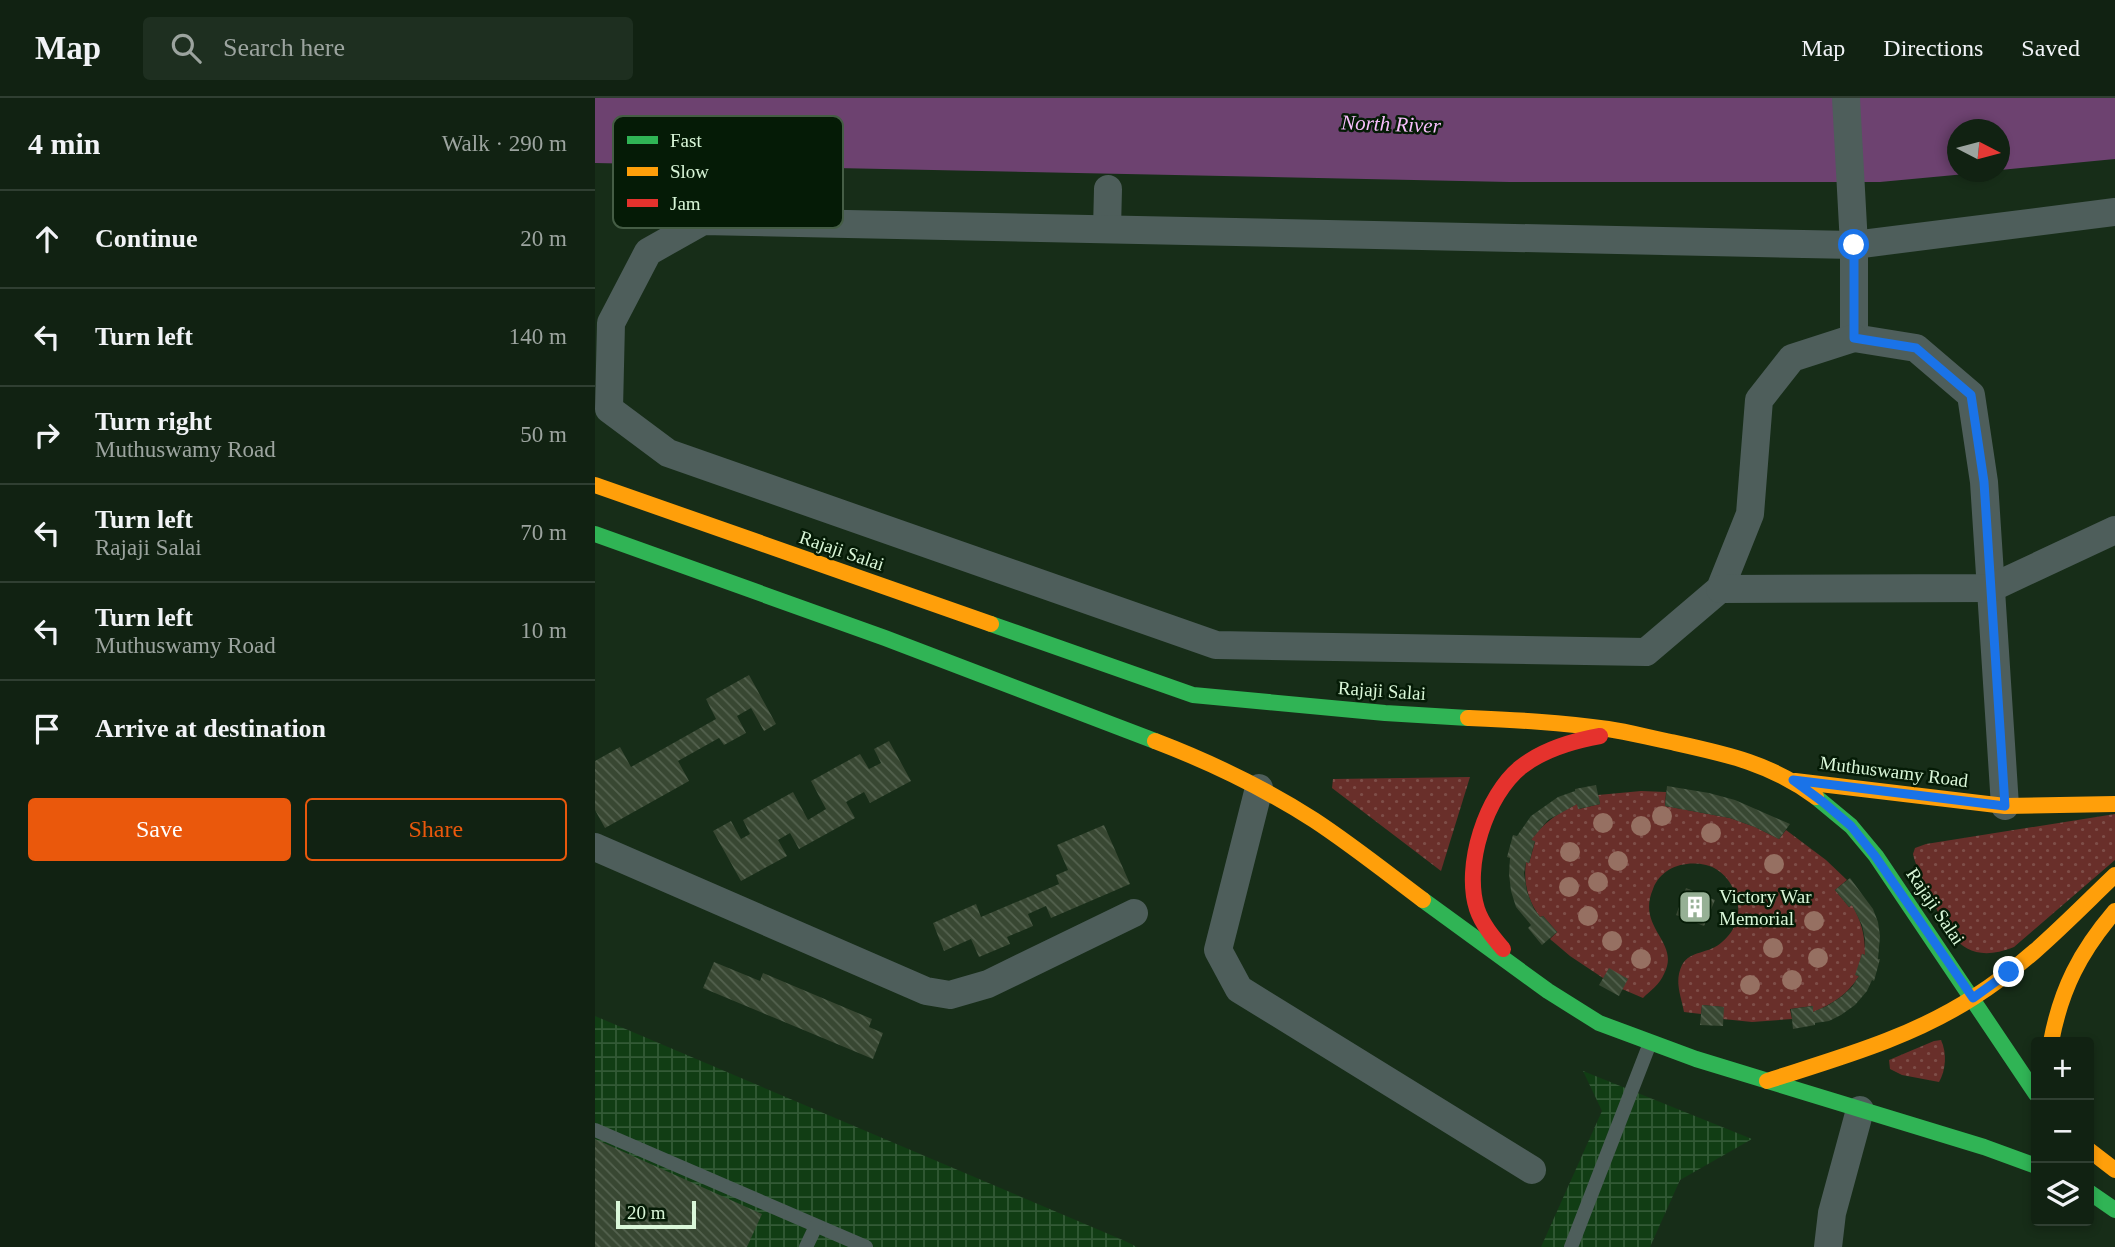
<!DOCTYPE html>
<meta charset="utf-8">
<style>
:root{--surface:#112212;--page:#1e2f20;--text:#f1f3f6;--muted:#9ca49f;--line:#303f32;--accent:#ea580c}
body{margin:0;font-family:Georgia,serif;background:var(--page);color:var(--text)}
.controls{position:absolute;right:21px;bottom:21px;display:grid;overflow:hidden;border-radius:7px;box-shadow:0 4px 10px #0003}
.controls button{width:63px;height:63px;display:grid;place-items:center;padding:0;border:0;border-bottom:2px solid var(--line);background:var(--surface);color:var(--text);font:35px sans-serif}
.compass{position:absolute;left:1352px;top:21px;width:63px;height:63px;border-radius:50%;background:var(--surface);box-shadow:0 4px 10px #0003;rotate:96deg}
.scale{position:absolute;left:21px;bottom:18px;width:80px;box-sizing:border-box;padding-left:7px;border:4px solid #daf7d9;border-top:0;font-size:19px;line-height:24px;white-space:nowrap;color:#daf7d9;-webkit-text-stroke:5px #051b06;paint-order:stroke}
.stop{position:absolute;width:21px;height:21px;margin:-16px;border:5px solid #1a73e8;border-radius:50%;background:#fff}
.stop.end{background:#1a73e8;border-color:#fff;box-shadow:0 2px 7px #0008}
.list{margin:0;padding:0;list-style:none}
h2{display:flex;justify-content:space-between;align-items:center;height:91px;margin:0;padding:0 28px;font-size:30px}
h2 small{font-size:23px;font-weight:400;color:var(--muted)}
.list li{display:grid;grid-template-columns:46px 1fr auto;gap:21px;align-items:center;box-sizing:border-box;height:98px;padding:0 28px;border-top:2px solid var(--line)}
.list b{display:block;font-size:26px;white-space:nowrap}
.list p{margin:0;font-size:23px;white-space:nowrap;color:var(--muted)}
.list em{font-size:23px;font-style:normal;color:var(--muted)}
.actions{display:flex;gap:14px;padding:21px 28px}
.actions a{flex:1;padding:16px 0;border:2px solid var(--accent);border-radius:7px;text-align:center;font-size:24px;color:var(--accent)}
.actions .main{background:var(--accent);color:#fff}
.icon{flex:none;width:38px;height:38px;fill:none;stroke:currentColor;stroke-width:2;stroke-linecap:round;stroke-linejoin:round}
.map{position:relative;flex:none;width:1520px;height:1149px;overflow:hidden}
header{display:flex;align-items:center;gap:42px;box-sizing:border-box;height:98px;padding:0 35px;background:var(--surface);border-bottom:2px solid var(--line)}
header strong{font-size:33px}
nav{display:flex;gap:38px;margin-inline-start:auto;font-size:24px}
.search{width:490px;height:63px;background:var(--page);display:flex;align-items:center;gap:18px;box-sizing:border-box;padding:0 24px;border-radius:7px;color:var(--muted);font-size:26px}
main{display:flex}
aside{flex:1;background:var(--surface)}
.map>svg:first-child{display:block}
.industrial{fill:url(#industrial-grid)}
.garden{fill:url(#garden-dots)}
.water{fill:#6d4270}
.building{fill:url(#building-back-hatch)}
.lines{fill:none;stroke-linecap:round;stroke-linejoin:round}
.lane{stroke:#4e5e5b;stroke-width:14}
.street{stroke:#4e5e5b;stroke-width:28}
.fast{stroke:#30b455;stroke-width:16}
.slow{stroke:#ff9f0a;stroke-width:16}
.jam{stroke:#e5322d;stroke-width:16}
.tree{fill:#967062}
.route{stroke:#1a73e8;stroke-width:9}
.labels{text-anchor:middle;stroke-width:5;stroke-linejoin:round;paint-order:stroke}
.street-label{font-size:19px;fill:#daf7d9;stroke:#051b06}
.poi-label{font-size:19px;fill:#daf7d9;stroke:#051b06;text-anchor:start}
.water-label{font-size:21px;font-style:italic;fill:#f8befc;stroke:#051b06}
.key{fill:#051b06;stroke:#455d45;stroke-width:2}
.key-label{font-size:19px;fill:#daf7d9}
</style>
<header>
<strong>Map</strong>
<div class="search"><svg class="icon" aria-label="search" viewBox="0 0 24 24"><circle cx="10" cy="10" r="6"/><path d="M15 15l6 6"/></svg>Search here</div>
<nav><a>Map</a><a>Directions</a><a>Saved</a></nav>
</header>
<main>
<aside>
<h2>4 min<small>Walk · 290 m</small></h2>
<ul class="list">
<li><svg class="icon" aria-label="ahead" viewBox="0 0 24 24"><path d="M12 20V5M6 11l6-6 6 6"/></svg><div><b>Continue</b></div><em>20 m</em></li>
<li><svg class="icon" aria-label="left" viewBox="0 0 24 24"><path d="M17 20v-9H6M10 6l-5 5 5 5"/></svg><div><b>Turn left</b></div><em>140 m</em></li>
<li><svg class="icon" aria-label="right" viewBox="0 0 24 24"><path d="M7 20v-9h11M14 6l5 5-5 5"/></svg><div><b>Turn right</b><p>Muthuswamy Road</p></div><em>50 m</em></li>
<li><svg class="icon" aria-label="left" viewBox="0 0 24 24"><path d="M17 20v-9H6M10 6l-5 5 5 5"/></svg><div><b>Turn left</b><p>Rajaji Salai</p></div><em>70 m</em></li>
<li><svg class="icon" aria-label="left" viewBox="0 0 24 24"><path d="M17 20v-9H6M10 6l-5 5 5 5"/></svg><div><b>Turn left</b><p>Muthuswamy Road</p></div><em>10 m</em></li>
<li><svg class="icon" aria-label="arrive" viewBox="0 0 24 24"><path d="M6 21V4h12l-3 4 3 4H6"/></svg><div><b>Arrive at destination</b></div></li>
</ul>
<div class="actions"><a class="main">Save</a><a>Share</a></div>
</aside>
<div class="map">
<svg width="1520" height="1149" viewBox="0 0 1520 1149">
<defs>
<pattern id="industrial-grid" width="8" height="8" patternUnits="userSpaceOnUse" patternTransform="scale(1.75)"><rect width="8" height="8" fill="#113d14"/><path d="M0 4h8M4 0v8" fill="none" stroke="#335a36"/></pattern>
<pattern id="garden-dots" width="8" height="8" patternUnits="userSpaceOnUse" patternTransform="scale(1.75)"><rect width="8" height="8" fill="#692f2a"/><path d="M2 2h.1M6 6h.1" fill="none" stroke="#7e4e48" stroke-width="1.8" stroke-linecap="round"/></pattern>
<pattern id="building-back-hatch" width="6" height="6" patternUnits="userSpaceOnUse" patternTransform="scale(1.75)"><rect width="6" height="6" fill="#384732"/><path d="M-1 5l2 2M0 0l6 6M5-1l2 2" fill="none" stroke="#54624f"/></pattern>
</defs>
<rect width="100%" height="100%" fill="#172d18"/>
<g class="industrial">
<polygon points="0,918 530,1143 542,1149 0,1149"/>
<polygon points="988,973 1157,1041 1085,1082 1055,1149 946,1149 1007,1013"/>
</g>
<g class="garden">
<polygon points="875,679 846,773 737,690 738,681"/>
<path d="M1046,693l25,1 -1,14 65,12 25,9 24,12 7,-9 40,30 21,20 -12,10 14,17 3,-2c10,17 13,31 13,50l-3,-1 -6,21 3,1c-11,18 -26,28 -46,36l-1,-6 -22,3 2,10 -40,3 -29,-3v-12l-21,-2 -1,9 -17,-2c-3,-17 -10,-30 -2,-47 8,-15 28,-11 40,-23 7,-6 12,-13 15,-22 6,-22 -9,-50 -31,-55 -22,-5 -45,3 -53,24 -17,40 28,52 11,85 -4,10 -14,17 -21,24l-21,-9 5,-10 -24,-1 -33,-22 -20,-17 7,-7 -14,-16 -3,1c-12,-16 -17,-35 -14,-55l3,1 6,-21 -4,-2c12,-17 27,-27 46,-36l2,5 21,-5 -2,-9z"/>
<path d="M1520,716v46l-101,87c-50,20 -66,-12 -84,-52 -6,-14 -14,-27 -17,-41l2,-6 11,-4z"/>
<path d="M1346,942c6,13 5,30 -2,42l-37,-7 -12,-6 -1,-9 45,-19z"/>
</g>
<polygon class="water" points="0,0 1520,0 1520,61 1405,72 1405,32 1363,32 1363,74 1392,74 1285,84 914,84 0,65"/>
<g class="building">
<polygon points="154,577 181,626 169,633 156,610 142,618 151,635 129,647 124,640 83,663 94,683 10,730 0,712 0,663 25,649 36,669 121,621 111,601"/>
<polygon points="294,643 316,683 275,705 269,694 251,704 260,720 204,751 195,735 183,742 192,758 146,783 118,733 136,723 146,741 155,736 148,722 198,694 213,722 231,711 216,683 265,656 274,671 286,665 279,651"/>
<polygon points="1001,687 1005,706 983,711 982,706 975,710 953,722 936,742 940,743 934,765 931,764 929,775 932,794 939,811 945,819 948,818 962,834 947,847 933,830 936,827 921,809 916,793 914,776 915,760 912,759 918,737 922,738 936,718 963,699 980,693 980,691"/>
<polygon points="1072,688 1114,695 1140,702 1195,726 1184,741 1160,729 1135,720 1070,708"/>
<polygon points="509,727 535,786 456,820 451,808 433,816 438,828 412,839 415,846 384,859 376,841 349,853 338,825 381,806 386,819 464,786 461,777 473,772 462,747"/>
<polygon points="1255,780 1278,811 1283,824 1285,838 1283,861 1285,861 1279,883 1277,882 1272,893 1260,907 1246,917 1234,923 1220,925 1220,927 1198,931 1196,911 1218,908 1218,914 1232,908 1246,899 1257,889 1264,878 1260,877 1267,856 1270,857 1270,841 1267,827 1257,807 1254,809 1240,792"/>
<polygon points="1091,790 1120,802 1109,828 1081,817"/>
<polygon points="119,864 165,883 168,875 277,921 274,929 288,935 278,961 108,890"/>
<polygon points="1014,870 1033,881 1024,898 1004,887"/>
<polygon points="1107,907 1129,909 1128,928 1105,927"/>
<polygon points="0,1041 167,1116 152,1149 0,1149"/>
</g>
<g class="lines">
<g class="lane">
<polyline points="0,1032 271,1149"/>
<polyline points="211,1149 221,1128"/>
<polyline points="976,1149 1055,945"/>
</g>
<g class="street">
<polyline points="1251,0 1259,147 1259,240 1321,250 1376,297 1389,384 1410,708"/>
<polyline points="512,131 513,91"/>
<polyline points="1259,240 1197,260 1164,302 1155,416 1125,491 1051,554 621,547 73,355 14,311 16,225 53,154 108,123 1259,147 1520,114"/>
<polyline points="1125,491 1396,490 1520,432"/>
<polyline points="664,690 623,852 644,891 937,1072"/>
<polyline points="0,749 331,893 355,897 393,886 539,815"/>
<polyline points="1233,1149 1237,1115 1265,1012"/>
</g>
<g class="fast">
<polyline points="0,436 290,540 560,643"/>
<polyline points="396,526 598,597 790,615 873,620"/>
<polyline points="1221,699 1256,728 1281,758 1441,996"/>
<polyline points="828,802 953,893 1004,925 1101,961 1389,1049 1441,1068"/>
<polyline points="1494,1094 1520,1112"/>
</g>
<g class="slow">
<polyline points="0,387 396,526"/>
<path d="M873,620c46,2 93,4 140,11 21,3 42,9 63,13 55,12 99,21 145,55"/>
<path d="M560,643c55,21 109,47 159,79 38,25 73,53 109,80"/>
<polyline points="1200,683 1410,708 1520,706"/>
<path d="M1456,944c10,-53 29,-90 64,-131"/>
<path d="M1172,983c71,-23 144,-43 207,-84 53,-33 96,-79 141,-122"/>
<polyline points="1494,1052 1520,1072"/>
</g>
<path class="jam" d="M908,851c-10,-12 -21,-25 -26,-40 -14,-43 9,-114 44,-142 23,-18 51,-26 79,-31"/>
</g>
<g class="tree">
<circle cx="1067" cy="718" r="10"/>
<circle cx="1008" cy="725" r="10"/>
<circle cx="1046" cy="728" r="10"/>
<circle cx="1116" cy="735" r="10"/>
<circle cx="975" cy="754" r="10"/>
<circle cx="1023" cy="763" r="10"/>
<circle cx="1179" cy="766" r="10"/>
<circle cx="1003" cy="784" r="10"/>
<circle cx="974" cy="789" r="10"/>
<circle cx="993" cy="818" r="10"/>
<circle cx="1219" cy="823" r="10"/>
<circle cx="1017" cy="843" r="10"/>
<circle cx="1178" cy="850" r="10"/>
<circle cx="1223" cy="860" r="10"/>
<circle cx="1046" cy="861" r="10"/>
<circle cx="1197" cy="882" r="10"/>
<circle cx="1155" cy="887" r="10"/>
</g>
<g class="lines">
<polyline class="route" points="1259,147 1259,240 1321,250 1376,297 1389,384 1410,708 1198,682 1228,704 1256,728 1280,758 1378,900 1414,874"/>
</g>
<defs>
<symbol id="building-square" viewBox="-11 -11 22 22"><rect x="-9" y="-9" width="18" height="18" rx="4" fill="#96b095" stroke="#051b06"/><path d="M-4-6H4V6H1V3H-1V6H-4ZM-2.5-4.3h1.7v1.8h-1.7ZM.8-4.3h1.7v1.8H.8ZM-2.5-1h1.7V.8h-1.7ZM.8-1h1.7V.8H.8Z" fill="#fff"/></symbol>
</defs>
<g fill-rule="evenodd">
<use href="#building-square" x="1081" y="790" width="38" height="38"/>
</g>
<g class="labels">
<g class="street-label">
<text transform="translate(247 452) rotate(19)" y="7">Rajaji Salai</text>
<text transform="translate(787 592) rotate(4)" y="7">Rajaji Salai</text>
<text transform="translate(1299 673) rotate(7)" y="7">Muthuswamy Road</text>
<text transform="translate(1341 808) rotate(56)" y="7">Rajaji Salai</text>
</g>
<g class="poi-label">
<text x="1124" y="805">Victory War<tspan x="1124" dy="22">Memorial</tspan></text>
</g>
<g class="water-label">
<text transform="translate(796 26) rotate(2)" y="7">North River</text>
</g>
</g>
<rect x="18" y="18" width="230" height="112" rx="10" class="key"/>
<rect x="32" y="38" width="31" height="8" fill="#30b455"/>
<rect x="32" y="69" width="31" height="9" fill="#ff9f0a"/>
<rect x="32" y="101" width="31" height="8" fill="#e5322d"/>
<g class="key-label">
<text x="75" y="49">Fast</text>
<text x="75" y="80">Slow</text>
<text x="75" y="112">Jam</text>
</g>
</svg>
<div class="controls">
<button>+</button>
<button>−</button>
<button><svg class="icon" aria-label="layers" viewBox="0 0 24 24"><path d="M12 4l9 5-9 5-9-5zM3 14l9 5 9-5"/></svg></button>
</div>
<svg class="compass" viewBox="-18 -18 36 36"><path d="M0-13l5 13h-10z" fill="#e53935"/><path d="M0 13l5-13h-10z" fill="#9ca49f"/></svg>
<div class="scale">20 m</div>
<div class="stop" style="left:1259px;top:147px"></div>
<div class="stop end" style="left:1414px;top:874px"></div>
</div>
</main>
